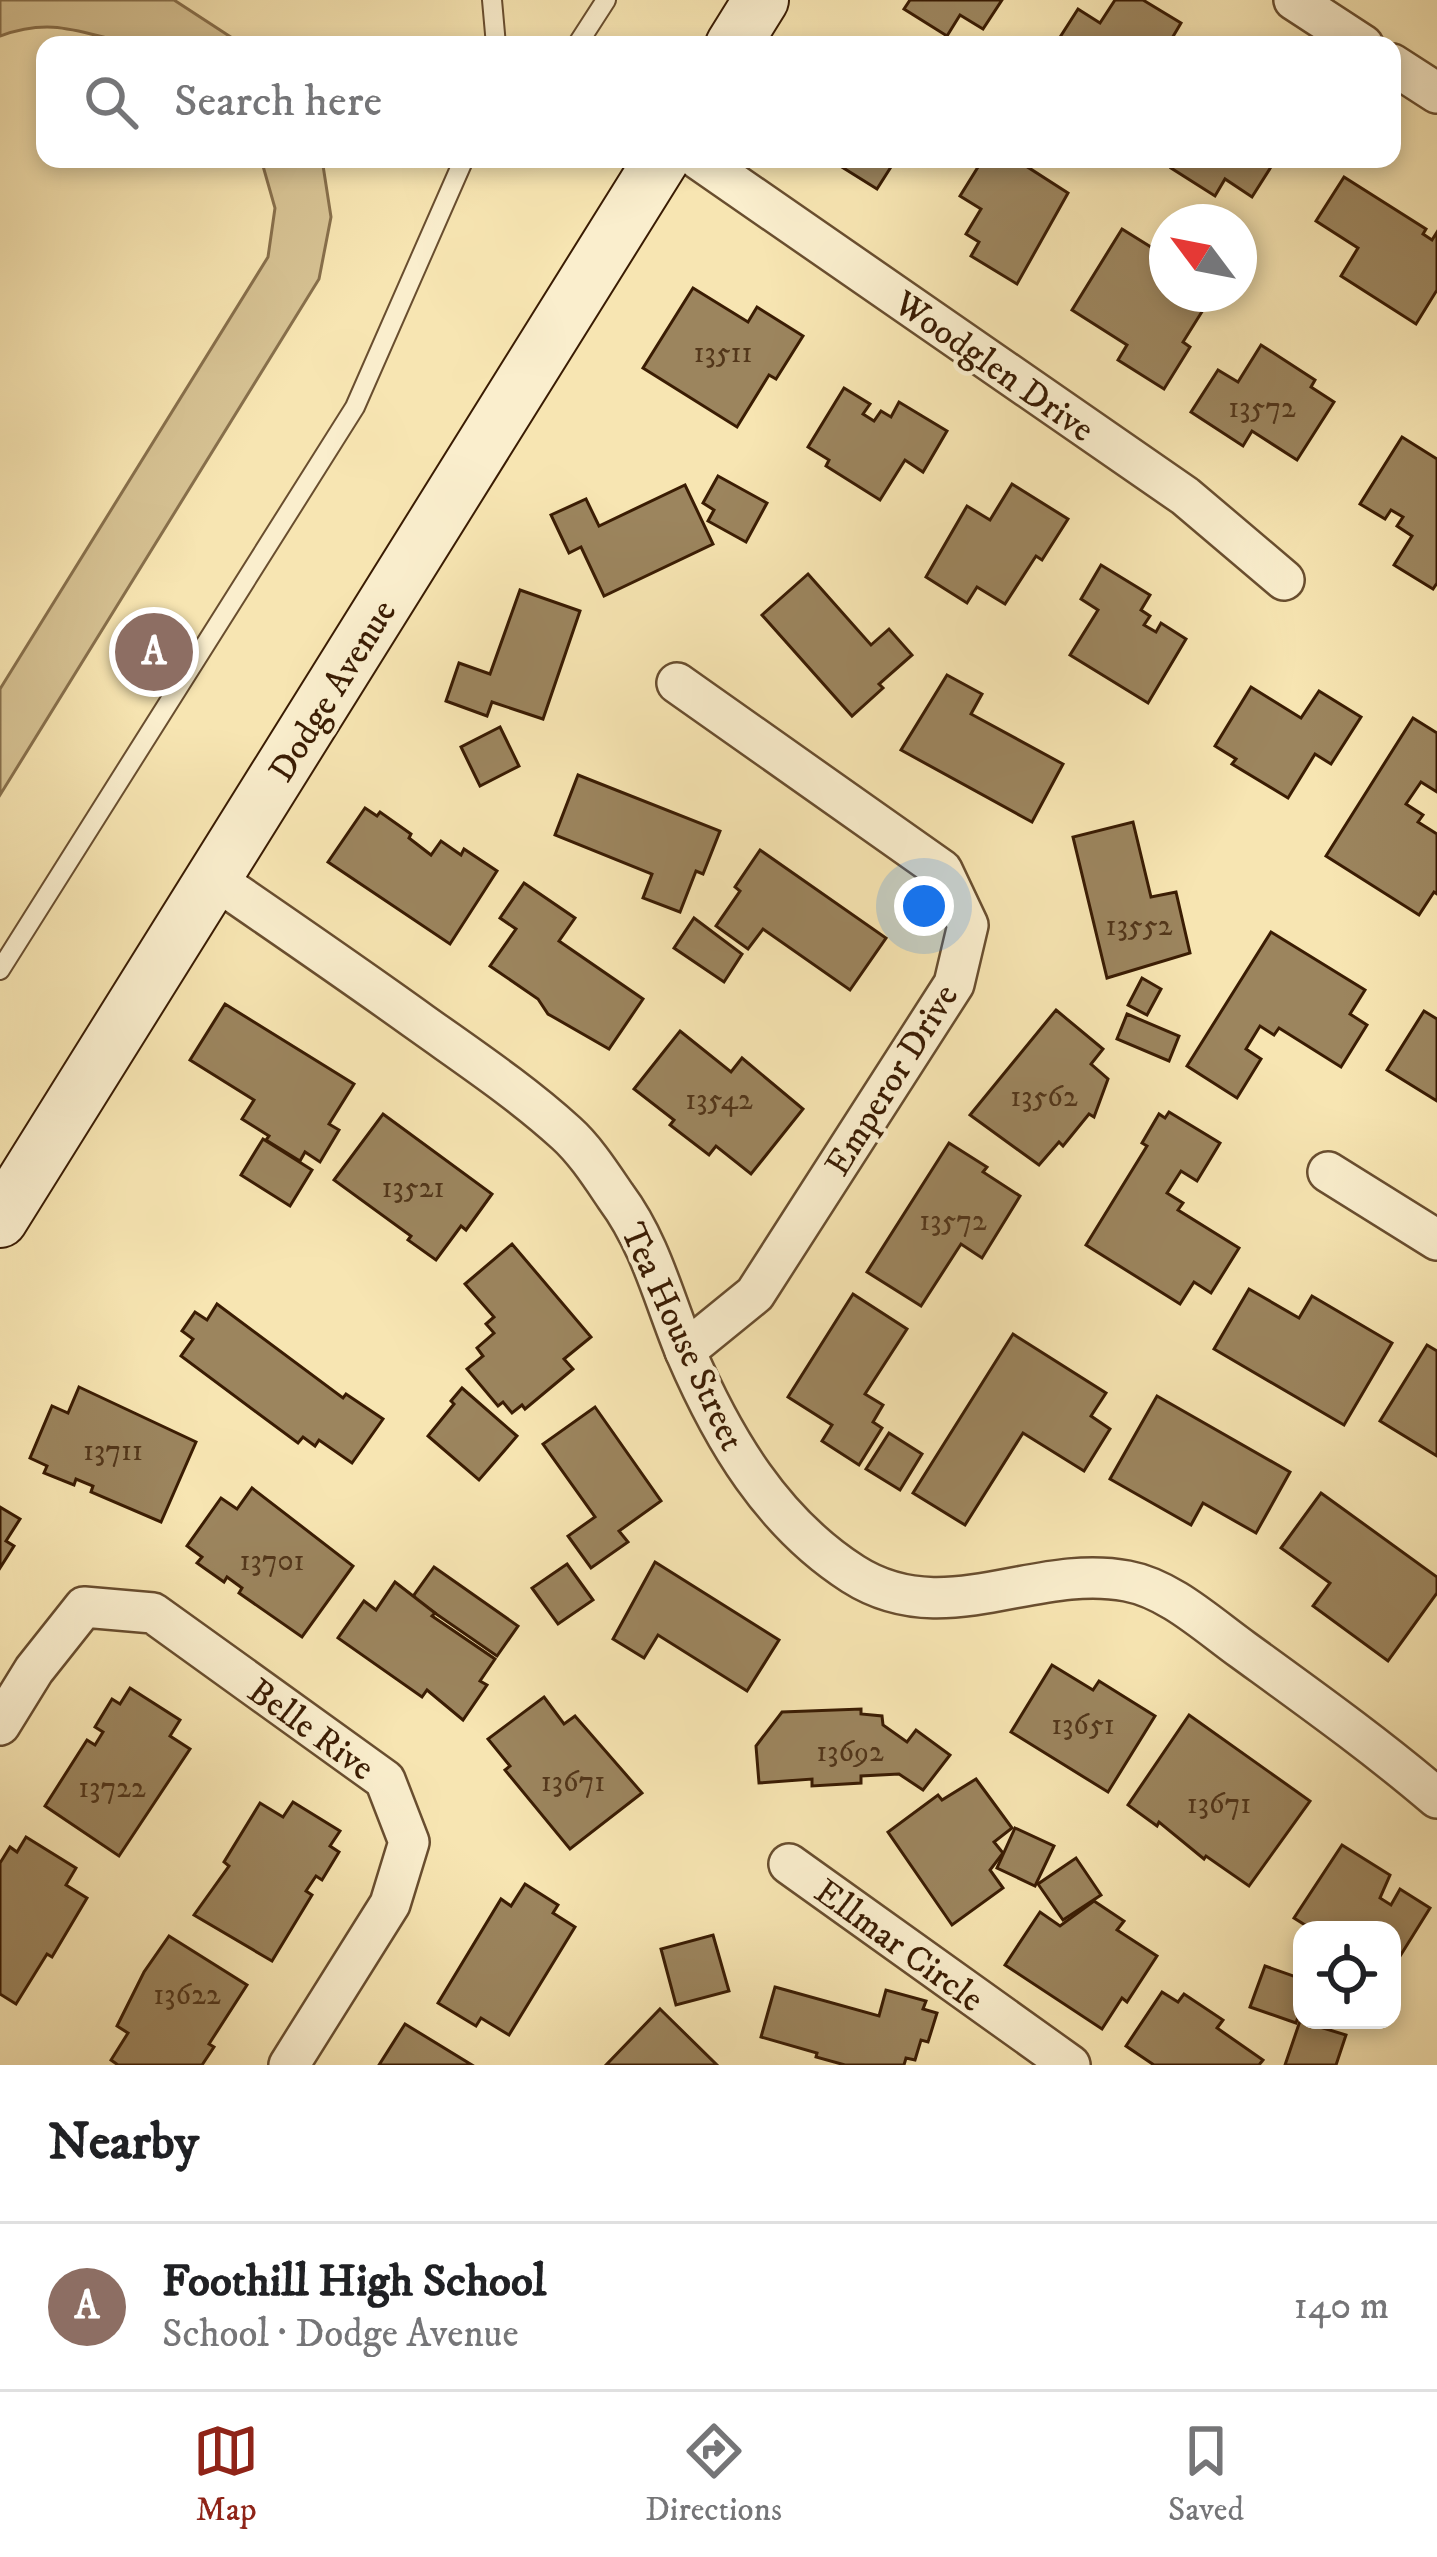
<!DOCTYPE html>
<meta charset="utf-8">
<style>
:root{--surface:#fff;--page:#f2f2f2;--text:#202124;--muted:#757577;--line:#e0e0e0;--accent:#8f2418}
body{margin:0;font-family:"IM FELL DW Pica",serif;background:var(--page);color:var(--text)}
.controls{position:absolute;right:36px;bottom:36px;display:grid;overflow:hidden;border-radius:24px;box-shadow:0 6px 18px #0003}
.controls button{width:108px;height:108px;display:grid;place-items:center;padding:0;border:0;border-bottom:3px solid var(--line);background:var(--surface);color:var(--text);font:60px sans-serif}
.compass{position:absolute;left:1149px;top:204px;width:108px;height:108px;border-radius:50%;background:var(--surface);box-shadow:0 6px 18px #0003;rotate:302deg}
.you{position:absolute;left:924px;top:906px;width:42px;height:42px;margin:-30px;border:9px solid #fff;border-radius:50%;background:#1a73e8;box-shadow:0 0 0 18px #1a73e833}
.badge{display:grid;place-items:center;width:78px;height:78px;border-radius:50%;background:var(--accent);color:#fff;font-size:39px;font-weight:700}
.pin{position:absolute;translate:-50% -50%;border:6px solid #fff;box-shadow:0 3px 12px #0006}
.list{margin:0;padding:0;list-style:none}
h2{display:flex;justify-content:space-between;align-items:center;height:156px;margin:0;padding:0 48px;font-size:51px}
h2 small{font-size:39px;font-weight:400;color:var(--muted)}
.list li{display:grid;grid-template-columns:78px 1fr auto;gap:36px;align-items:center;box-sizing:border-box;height:168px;padding:0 48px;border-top:3px solid var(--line)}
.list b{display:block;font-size:45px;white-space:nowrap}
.list p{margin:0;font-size:39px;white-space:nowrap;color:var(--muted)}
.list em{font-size:39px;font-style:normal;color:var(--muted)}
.icon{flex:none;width:66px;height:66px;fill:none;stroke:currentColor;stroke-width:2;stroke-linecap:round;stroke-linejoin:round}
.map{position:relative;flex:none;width:1437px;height:2065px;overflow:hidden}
.search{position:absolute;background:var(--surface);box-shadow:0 6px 18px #0003;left:36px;right:36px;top:36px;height:132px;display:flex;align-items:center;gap:30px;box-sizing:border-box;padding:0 42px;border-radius:24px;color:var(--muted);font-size:45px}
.sheet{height:324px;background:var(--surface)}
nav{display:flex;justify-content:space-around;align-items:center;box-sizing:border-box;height:168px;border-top:3px solid var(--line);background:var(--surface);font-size:33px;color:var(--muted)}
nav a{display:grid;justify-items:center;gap:6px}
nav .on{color:var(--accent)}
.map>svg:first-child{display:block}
.green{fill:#d7c394;stroke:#88704c;stroke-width:3}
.building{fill:#9c855e;stroke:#3a1c03;stroke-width:3}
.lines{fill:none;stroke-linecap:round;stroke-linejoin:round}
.lane-casing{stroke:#694e2f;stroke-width:22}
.street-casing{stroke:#694e2f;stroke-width:44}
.secondary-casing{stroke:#3a1c03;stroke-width:58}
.lane{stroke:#faeecd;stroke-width:18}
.street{stroke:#faeecd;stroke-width:39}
.secondary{stroke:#faeecd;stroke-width:54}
.labels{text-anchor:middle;stroke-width:9;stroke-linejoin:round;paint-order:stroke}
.number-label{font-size:30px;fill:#52361a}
.street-label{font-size:36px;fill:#3a1c03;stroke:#faeecd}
</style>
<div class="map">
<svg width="1437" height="2065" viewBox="0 0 1437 2065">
<rect width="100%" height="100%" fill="#f7e5b2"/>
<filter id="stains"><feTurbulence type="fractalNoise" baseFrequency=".00167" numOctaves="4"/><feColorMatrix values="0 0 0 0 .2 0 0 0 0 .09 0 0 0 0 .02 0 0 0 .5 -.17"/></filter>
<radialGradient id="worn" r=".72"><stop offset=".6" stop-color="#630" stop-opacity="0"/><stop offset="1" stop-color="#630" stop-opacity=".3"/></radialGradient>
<g class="green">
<path d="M0,0h174l69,45c-33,0 -72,5 -104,0 -54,-9 -82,-30 -139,-9z"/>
<polygon points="261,159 322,159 331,217 319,279 0,795 0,689 268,257 275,208"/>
</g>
<g class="building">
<polygon points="910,0 1002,0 983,29 960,15 947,36 904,9"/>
<polygon points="1115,0 1143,0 1181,23 1168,45 1055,45 1078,9 1100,23"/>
<polygon points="829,159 896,159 877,189"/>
<polygon points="983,159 1015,159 1068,193 1017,284 971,256 979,242 966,234 981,209 960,196"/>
<polygon points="1177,159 1276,159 1252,197 1225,179 1215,196 1171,168"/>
<polygon points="1344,177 1426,229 1423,234 1432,240 1437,232 1437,290 1416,324 1341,276 1358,248 1316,221"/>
<polygon points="1122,229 1167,257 1167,294 1213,294 1183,342 1190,347 1164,389 1118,360 1127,345 1072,310"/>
<polygon points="693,288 748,322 757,307 803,336 776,379 769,375 737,427 643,368"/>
<polygon points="1261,345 1315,380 1311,387 1334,402 1297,460 1252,431 1243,446 1191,412 1218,370 1238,382"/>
<polygon points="844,388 870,404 863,414 874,421 881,411 891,417 899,402 947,431 923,472 905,460 880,500 826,466 829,460 808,447"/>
<polygon points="1402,437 1437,459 1437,583 1433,589 1394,565 1412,536 1397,526 1403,517 1391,510 1385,519 1360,504"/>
<polygon points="718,476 767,503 746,542 708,521 714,510 703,503"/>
<polygon points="1012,484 1068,519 1042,560 1036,556 1005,604 977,587 967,603 926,577 967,506 990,520"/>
<polygon points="685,485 713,544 604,596 581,547 569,553 551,515 586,499 599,526"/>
<polygon points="1101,565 1150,595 1141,610 1150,616 1144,625 1156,632 1161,623 1186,639 1148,703 1070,655 1098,610 1081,599"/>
<polygon points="808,574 871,645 889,629 912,655 879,684 883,688 852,716 762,615"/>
<polygon points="520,590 580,611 543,719 492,702 487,716 446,701 459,663 490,674"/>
<polygon points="947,675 982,694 971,714 1063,764 1032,822 901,750"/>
<polygon points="1251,687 1301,718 1319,691 1361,717 1331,764 1315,754 1288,798 1232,764 1236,759 1215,746"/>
<polygon points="1413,718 1437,733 1437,792 1421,782 1406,804 1423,815 1418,822 1437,834 1437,894 1434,892 1419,915 1326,856"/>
<polygon points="500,727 519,766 480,786 461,747"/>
<polygon points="578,775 720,831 703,874 696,871 680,912 643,898 652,874 555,835"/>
<polygon points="365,808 377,816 380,812 411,834 409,838 431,855 441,841 461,855 464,849 497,871 450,944 328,862"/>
<polygon points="1133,822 1151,897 1176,892 1190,953 1107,978 1073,837"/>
<polygon points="760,850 886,938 850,990 763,929 748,949 716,926 740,891 735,887"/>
<polygon points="524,883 575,918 559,941 643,999 609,1049 548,1014 538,999 490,966 516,929 500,918"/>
<polygon points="694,918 742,954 724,982 674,948"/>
<polygon points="1271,932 1365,990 1350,1014 1367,1025 1341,1067 1279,1028 1274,1035 1260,1026 1246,1049 1261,1059 1237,1098 1187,1066"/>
<polygon points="1142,978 1161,989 1147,1015 1128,1005"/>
<polygon points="225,1004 354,1084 329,1124 339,1130 320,1162 305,1152 300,1161 266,1140 269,1136 242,1119 254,1100 190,1060"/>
<polygon points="1056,1010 1103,1049 1091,1064 1108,1079 1094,1117 1089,1114 1063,1146 1059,1142 1039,1165 970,1115"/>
<polygon points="1424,1011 1437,1019 1437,1101 1387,1070"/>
<polygon points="1127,1014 1179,1036 1169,1061 1117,1039"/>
<polygon points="680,1031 731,1072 742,1058 803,1109 751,1174 716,1146 709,1155 670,1125 674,1120 634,1089"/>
<polygon points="1169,1112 1220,1143 1197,1181 1181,1171 1167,1193 1183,1203 1178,1210 1239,1248 1211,1293 1194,1282 1180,1304 1086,1245 1147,1146 1142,1143 1159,1114 1165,1118"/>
<polygon points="383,1114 492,1194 466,1230 461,1226 436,1260 408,1240 411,1236 334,1180"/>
<polygon points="263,1139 312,1170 290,1206 241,1175"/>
<polygon points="949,1143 987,1167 983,1172 1020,1196 982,1258 961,1244 921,1306 867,1272"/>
<polygon points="512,1244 591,1337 564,1359 573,1369 525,1409 522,1405 512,1413 503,1402 498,1406 467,1369 483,1356 477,1348 494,1333 486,1324 494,1317 465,1284"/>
<polygon points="1249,1289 1299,1318 1312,1296 1392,1343 1344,1425 1214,1349"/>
<polygon points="853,1294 907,1329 865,1394 883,1405 873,1422 882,1428 859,1465 822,1441 832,1425 788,1397"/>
<polygon points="217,1304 343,1398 346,1394 383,1419 352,1463 319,1440 315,1446 303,1437 298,1443 181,1356 193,1339 182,1331 195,1312 207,1320"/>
<polygon points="1013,1334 1106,1393 1091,1416 1110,1429 1084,1471 1023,1433 965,1525 913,1493"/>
<polygon points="1427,1345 1437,1351 1437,1456 1380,1421"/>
<polygon points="79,1387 196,1442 161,1522 91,1492 93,1486 76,1479 74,1485 44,1473 47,1466 30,1458 52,1406 68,1413"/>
<polygon points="462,1388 517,1436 479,1480 428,1436 454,1404 451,1401"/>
<polygon points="1157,1396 1290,1472 1256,1533 1203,1503 1191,1525 1110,1479"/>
<polygon points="595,1407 661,1501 619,1531 628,1542 591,1568 568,1536 595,1517 543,1444"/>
<polygon points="889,1433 922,1454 900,1490 866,1469"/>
<polygon points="252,1488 353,1566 302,1637 239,1593 242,1588 227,1577 224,1582 197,1563 202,1557 187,1546 221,1498 237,1509"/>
<polygon points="1321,1493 1437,1577 1437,1593 1388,1661 1313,1606 1330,1583 1281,1548"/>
<polygon points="0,1507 20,1519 6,1541 14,1546 0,1568"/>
<polygon points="655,1562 779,1640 747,1691 658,1635 644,1658 613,1639"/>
<polygon points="567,1564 593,1600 558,1624 532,1588"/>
<polygon points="434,1567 518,1626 497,1656 416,1600 414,1595"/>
<polygon points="395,1582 435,1613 432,1616 495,1659 480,1681 487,1685 463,1720 427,1690 422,1697 338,1638 364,1601 376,1610"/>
<polygon points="1052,1665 1093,1690 1099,1681 1155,1716 1108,1792 1011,1732"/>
<polygon points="130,1688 180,1720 170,1736 190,1749 119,1856 45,1806 87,1740 95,1745 103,1732 95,1727 112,1699 120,1704"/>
<polygon points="544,1697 564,1724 575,1716 642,1793 570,1849 505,1770 510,1766 488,1739"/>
<polygon points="861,1709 861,1714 882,1716 883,1725 907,1742 916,1730 950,1755 923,1790 899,1774 861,1776 861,1783 812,1786 812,1779 759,1783 756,1746 782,1712"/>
<polygon points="1189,1715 1310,1801 1249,1886 1206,1856 1204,1859 1159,1822 1157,1826 1128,1805"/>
<polygon points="976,1779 1012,1828 994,1842 1003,1853 990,1870 1003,1888 952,1925 888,1832 938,1795 942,1800"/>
<polygon points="293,1802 340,1831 330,1846 339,1852 322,1880 316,1876 306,1891 312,1895 272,1961 194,1915 229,1866 224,1862 260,1803 283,1817"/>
<polygon points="1015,1828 1054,1846 1035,1886 997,1868"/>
<polygon points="26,1837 76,1868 66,1885 87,1898 52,1957 47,1954 16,2004 0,1994 0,1863 10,1847 17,1852"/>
<polygon points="1342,1845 1390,1875 1380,1898 1391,1905 1400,1889 1430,1908 1392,1969 1392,1930 1313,1930 1294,1918"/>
<polygon points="1076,1858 1101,1895 1063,1920 1038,1884"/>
<polygon points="525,1884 558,1905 553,1913 575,1927 509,2035 481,2018 476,2026 438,2003 501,1899 511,1906"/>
<polygon points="1094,1901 1124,1921 1117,1930 1157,1956 1127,2002 1122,1998 1102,2029 1005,1965 1040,1912 1060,1926"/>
<polygon points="713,1935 729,1991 676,2005 661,1949"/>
<polygon points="169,1936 247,1985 209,2044 214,2047 202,2065 118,2065 111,2060 128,2033 117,2026 144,1972"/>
<polygon points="1265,1966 1302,1979 1302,2005 1296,2023 1250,2007"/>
<polygon points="775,1987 879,2016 886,1990 926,2001 923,2009 937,2013 928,2042 921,2040 915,2060 906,2058 904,2065 845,2065 816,2057 817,2053 761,2037"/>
<polygon points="1162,1992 1178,2002 1184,1994 1223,2020 1217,2028 1263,2060 1259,2065 1154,2065 1126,2046"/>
<polygon points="660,2009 717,2065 606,2065"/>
<polygon points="1300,2021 1346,2035 1336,2065 1285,2065"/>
<polygon points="405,2024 472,2065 379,2065"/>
</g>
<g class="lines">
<defs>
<g id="lane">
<polyline points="492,0 496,45"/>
<polyline points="577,45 606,0"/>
<polyline points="0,970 355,407 464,159"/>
</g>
<g id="street">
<polyline points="1294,0 1363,45"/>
<polyline points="1392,64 1437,93"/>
<polyline points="698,159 1185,496 1284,580"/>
<polyline points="677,683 942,870 968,925 954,984 755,1294 685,1351"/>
<path d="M213,878c70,48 140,96 208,145 49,35 100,69 145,110 19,17 35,42 50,64 35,47 48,103 70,156 37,86 86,169 167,221 91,58 180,-11 274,7 43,8 81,44 116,69 66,48 132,95 194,148"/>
<polyline points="1328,1172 1437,1240"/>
<polyline points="0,1725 34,1670 84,1607 153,1613 385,1780 409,1842 390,1904 289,2065"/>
<polyline points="789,1864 1070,2065"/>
</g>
<g id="secondary">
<polyline points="733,45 761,0"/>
<polyline points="0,1220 662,159"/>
</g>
</defs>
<use href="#lane" class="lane-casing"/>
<use href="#street" class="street-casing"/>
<use href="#secondary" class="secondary-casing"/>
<use href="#lane" class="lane"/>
<use href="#street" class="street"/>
<use href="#secondary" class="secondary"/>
</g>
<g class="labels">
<g class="number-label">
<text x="723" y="362">13511</text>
<text x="1262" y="417">13572</text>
<text x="1139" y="935">13552</text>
<text x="1044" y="1106">13562</text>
<text x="719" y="1109">13542</text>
<text x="413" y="1197">13521</text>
<text x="953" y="1230">13572</text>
<text x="113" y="1460">13711</text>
<text x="272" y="1570">13701</text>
<text x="1083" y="1734">13651</text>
<text x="850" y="1761">13692</text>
<text x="573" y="1791">13671</text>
<text x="112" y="1797">13722</text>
<text x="1219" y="1813">13671</text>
<text x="187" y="2004">13622</text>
</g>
<g class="street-label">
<text transform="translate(995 365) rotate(35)" y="13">Woodglen Drive</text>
<text transform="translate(331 690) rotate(-58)" y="13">Dodge Avenue</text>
<text transform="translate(890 1079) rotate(-58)" y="13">Emperor Drive</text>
<text transform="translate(684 1336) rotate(65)" y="13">Tea House Street</text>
<text transform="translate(312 1728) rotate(36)" y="13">Belle Rive</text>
<text transform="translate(900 1944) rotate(36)" y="13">Ellmar Circle</text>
</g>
</g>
<rect width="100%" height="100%" filter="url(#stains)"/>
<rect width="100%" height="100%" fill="url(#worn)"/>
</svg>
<div class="controls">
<button><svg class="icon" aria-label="locate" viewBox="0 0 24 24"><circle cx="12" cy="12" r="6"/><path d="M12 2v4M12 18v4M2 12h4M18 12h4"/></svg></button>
</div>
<svg class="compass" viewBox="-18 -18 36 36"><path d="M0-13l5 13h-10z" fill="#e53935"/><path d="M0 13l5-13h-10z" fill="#757577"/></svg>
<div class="you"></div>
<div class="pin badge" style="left:154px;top:652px;background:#8d6e63">A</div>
<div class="search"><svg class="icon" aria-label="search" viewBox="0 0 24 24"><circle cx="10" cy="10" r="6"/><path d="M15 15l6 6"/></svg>Search here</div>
</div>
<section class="sheet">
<h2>Nearby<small></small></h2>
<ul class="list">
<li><span class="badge" style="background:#8d6e63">A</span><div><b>Foothill High School</b><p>School · Dodge Avenue</p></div><em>140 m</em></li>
</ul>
</section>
<nav>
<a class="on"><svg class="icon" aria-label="map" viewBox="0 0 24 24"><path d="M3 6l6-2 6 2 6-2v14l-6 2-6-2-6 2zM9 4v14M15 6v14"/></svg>Map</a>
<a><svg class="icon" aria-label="directions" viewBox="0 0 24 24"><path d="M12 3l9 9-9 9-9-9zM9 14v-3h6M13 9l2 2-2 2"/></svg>Directions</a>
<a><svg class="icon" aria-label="saved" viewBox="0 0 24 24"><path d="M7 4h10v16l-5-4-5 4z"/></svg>Saved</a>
</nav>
